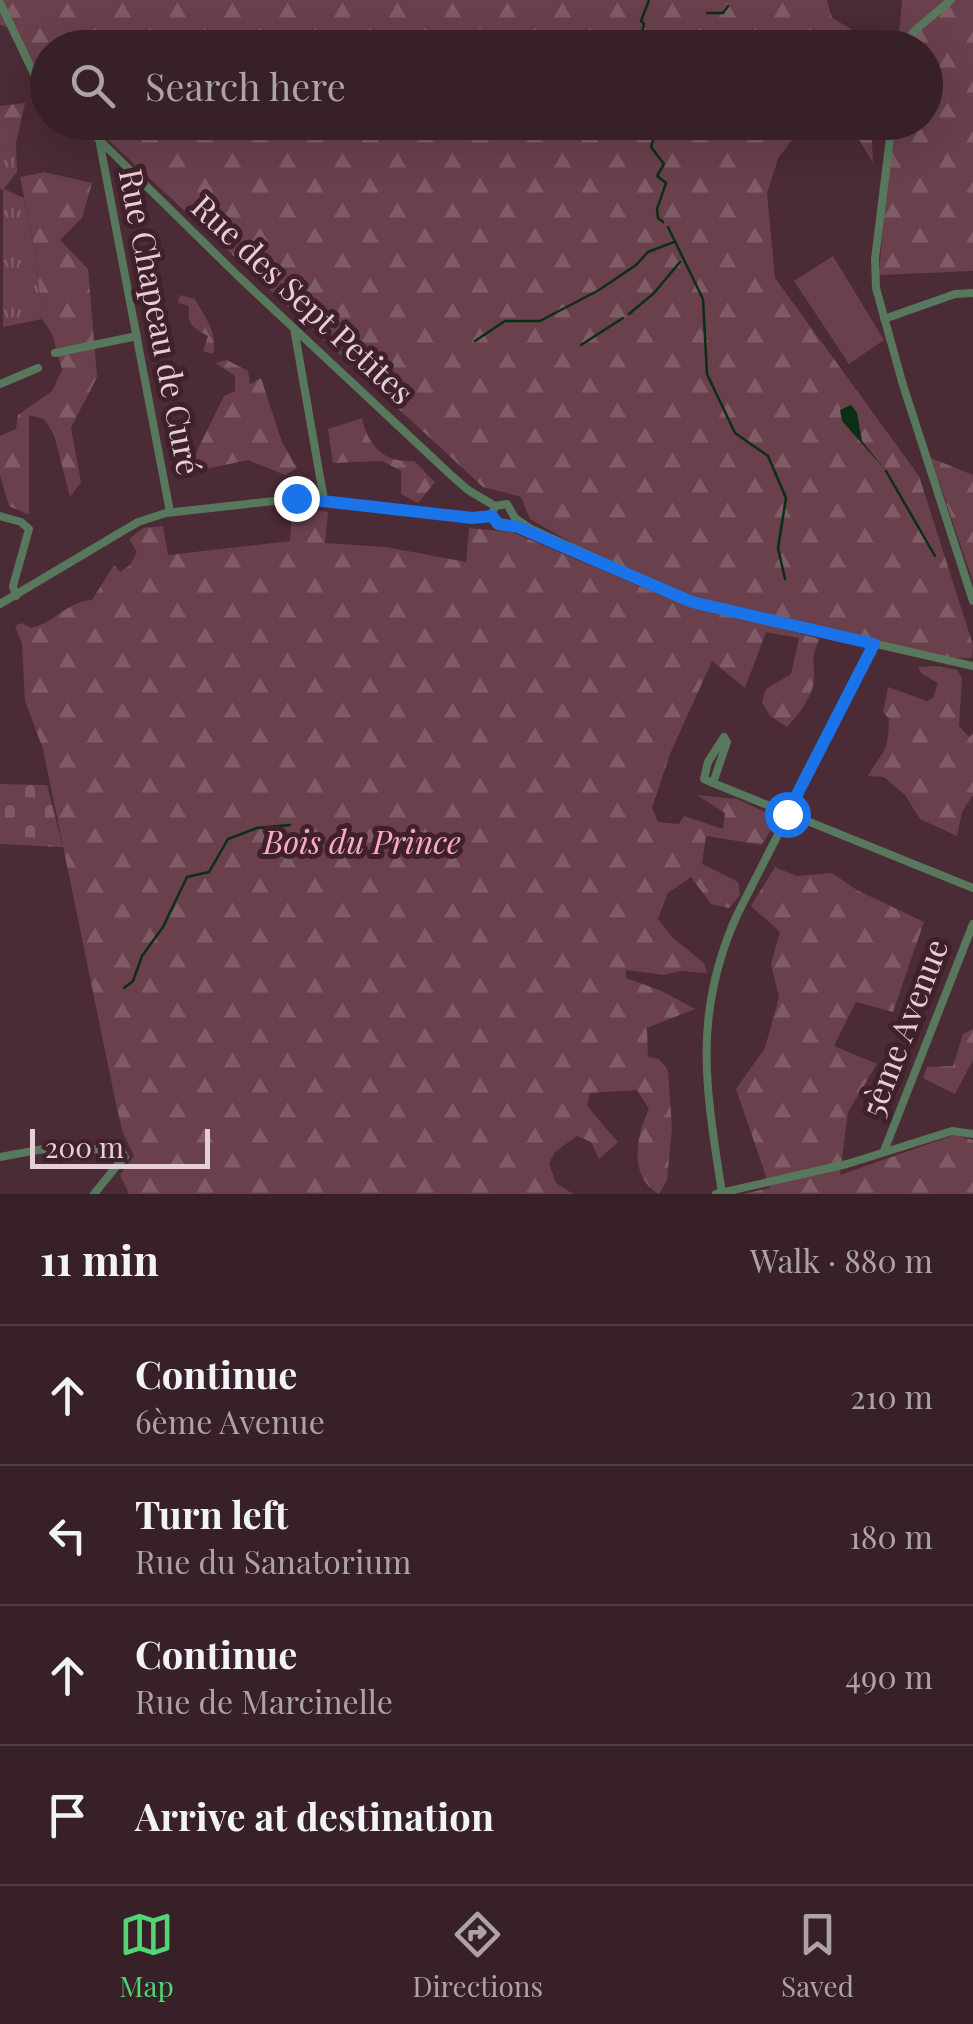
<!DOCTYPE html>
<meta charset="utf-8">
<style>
:root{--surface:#382028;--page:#432d34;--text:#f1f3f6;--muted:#aba3a8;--line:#523e45;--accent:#50d674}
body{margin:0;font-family:"Playfair Display",serif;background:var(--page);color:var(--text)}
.scale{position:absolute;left:30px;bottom:25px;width:180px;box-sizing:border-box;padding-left:10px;border:5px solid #e5cfd5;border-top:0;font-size:28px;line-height:35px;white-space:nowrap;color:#e5cfd5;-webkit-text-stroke:8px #40212b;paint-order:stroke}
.stop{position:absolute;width:30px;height:30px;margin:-22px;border:8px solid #1a73e8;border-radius:50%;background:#fff}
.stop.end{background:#1a73e8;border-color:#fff;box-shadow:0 2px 10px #0008}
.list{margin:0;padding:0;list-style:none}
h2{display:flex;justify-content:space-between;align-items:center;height:130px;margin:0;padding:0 40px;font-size:42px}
h2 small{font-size:32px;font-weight:400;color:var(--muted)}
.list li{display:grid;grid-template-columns:65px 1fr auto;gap:30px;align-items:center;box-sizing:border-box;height:140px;padding:0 40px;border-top:2px solid var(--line)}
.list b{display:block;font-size:38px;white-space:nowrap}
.list p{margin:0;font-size:32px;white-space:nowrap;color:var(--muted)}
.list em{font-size:32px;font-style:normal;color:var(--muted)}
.icon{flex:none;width:55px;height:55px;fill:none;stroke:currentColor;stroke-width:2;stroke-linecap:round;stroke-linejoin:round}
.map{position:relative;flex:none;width:973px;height:1194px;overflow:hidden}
.search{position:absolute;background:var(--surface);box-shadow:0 10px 40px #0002;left:30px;right:30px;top:30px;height:110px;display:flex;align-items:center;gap:25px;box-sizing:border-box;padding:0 35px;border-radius:55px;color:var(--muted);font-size:38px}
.sheet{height:690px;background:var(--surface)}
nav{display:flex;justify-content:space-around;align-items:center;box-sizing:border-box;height:140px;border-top:2px solid var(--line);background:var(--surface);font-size:28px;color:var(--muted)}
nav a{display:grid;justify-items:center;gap:5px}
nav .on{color:var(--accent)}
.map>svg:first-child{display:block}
.grass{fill:url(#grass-tufts)}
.forest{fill:url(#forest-firs)}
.cemetery{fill:url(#cemetery-stones)}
.pitch{fill:#69404c}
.water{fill:#0b2f15}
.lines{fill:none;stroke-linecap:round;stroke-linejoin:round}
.stream{stroke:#0b2f15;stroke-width:2.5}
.minor{stroke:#58785d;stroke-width:8}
.route{stroke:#1a73e8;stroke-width:12}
.labels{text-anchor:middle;stroke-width:10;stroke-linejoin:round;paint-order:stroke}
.street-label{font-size:32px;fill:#e5cfd5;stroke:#40212b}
.park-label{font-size:32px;font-style:italic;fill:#f8acc2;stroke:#40212b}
</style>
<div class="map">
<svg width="973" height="1194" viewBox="0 0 973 1194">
<defs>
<pattern id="grass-tufts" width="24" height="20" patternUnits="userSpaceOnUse" patternTransform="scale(2.5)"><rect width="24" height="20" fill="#69404c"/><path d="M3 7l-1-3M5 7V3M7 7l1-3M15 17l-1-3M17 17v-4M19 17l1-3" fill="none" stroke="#7e5b65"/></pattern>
<pattern id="forest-firs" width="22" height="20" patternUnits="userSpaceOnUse" patternTransform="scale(2.5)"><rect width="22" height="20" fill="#69404c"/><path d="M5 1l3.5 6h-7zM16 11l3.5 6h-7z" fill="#7e5b65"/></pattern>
<pattern id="cemetery-stones" width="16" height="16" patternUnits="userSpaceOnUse" patternTransform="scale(2.5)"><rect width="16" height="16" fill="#69404c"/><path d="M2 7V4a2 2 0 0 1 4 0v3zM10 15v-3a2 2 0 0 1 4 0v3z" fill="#7e5b65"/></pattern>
</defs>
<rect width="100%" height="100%" fill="#4b2b35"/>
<polygon class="grass" points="16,143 17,172 4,189 24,198 36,257 42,319 3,327 3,190 0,189 0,151"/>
<g class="forest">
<polygon points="0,0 827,0 832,18 863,36 859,48 816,47 802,43 795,48 48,48 47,83 36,72 15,29 0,25"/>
<polygon points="902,0 973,0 973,271 879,275 891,123 926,122 926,48 898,47"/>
<polygon points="25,103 16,143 0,151 0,106"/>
<polygon points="90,123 815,123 796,135 778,158 767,193 775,278 919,476 973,645 972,658 950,658 699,601 597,557 530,519 521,497 483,487"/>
<polygon points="843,123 871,123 873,163 858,138"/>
<polygon points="44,172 92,183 82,218 60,240 88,269 97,377 71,428 81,482 70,497 54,435 44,419 29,415 29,515 9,506 0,476 0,436 16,429 18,415 52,391 62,370 52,334 42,319 36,257 20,177"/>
<path d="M180,295l15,4c9,17 24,35 18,55l-10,-3 5,-15c-16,-9 -21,-11 -19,-30l-11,-3z"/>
<polygon points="227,360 248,371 250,384 261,378 282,442 297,468 285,475 248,460 196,471 190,465 224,396 235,391 235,376 215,363"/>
<path d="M362,418c6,28 22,45 52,43l21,21 -17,21 -17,-9v-23l-19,-10 -49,2 -5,-34z"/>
<polygon points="931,458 973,475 973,582"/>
<path d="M292,507l36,5 -3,31 61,4 80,15 3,-34 43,4 153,65 155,42c-12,21 -3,28 -7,47 -4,16 -16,30 -26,41l-17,-11 -8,-14 4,-13 25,-15 8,-36 -33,-6 -21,56 -33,-27 -42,93 -18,54 6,14 21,2 5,-8 39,13 2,-16 -28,-18 40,4 41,19 -16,27 -56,-9 -4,28 36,18 2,13 -11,13 -18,-4 -20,-27 -23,16 -10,26 15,19 31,25 3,10 -26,-2 -17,4 -38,-5v8l36,13 33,18 -48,19 1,29 11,2 9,11 4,58 -5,52 -8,14c-31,-18 -23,-57 -10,-85l-12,-19 -47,3 -3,13 31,36 -19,17 -8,-17 -14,-6 -22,16 -6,11 7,20 17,11h-444l-9,-19 14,-19 -11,-23 -7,-29 -73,-355 -18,-48 -3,-57 -7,-18 7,-3 9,5c23,-5 37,-27 61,-28l22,-35 6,7 10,-7 7,-13 -8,-13 14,-11 20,-2 5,29 122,-14z"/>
<path d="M936,666l21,4 5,8 -3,48 10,11 4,-3v61l-11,17 -5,24 -37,-17 -15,-24 -21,-18 -16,-1c16,-28 20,-21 21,-57l-6,-7 5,-25 39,14 6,-3 5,-15 -16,-9 -4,-7z"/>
<polygon points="775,867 797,876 832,873 857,890 924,922 893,1012 856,1002 834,1046 877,1064 848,1112 840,1175 954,1135 973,1140 973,1194 743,1194 770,1188 736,1089 765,1048 779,997 771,964 780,932 751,906"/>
<polygon points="973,1029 973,1060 955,1094 923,1078 927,1067 953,1066 963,1034"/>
</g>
<polygon class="cemetery" points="0,784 47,785 63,847 0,844"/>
<polygon class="pitch" points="833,256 884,340 849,364 794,281"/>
<polygon class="water" points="851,405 857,413 862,441 886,471 842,421 840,410"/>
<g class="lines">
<g class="stream">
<polyline points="707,13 723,13 728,6"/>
<polyline points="638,48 644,24 641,21 649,0"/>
<polyline points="650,122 656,130 651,147 664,164 657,176 666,183 657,209 658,218 663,222"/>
<polyline points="460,123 461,122"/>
<polyline points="668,227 703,299 707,374 735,433 768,456 786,498 778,548 785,579"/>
<polyline points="629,314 654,293 680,262"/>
<polyline points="475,341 505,321 540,321 599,290 636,265 648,252 674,242"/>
<polyline points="581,345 623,318"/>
<polyline points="886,471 935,556"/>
<polyline points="124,988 133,981 142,956 163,927 187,877 209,872 228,839 257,828 290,825"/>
</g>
<g class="minor">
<polyline points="0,3 35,76 48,89"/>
<polyline points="907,48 913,32 951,0"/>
<polyline points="81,122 238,276 452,476 468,490 495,506"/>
<polyline points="892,122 875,259 876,288 903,385 973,601"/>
<polyline points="100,144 170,512"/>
<polyline points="884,319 955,294 973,293"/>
<polyline points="294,328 324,500"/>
<polyline points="55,353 137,336"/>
<polyline points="0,384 38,368"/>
<polyline points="0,516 21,522 29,529 13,586 16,596"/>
<polyline points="491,516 495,506 507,504 515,518 531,529 692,602 973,666"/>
<polyline points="491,516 497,524 508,524 525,531"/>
<polyline points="0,604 138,522 166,513 302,498 472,518 491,516"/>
<polyline points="713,783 727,742 724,737 708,762 704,779 713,783 973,888"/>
<polyline points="884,1151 973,924"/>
<path d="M0,1157c24,-4 49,-11 73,-10 18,1 32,6 48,3l4,7 -6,6"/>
<path d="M722,1193c-16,-104 -30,-178 15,-278l138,-271"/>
<polyline points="94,1194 119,1163"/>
<polyline points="716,1194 847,1164 952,1131 973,1134"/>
</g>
</g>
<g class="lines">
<polyline class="route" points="296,498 472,518 492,516 498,524 518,527 692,602 874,644 787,814"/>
</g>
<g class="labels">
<g class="street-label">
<text transform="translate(302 300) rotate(43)" y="11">Rue des Sept Petites</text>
<text transform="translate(159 322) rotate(79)" y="11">Rue Chapeau de Curé</text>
<text transform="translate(905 1028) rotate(-69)" y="11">5ème Avenue</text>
</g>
<g class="park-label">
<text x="362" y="854">Bois du Prince</text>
</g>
</g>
</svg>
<div class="scale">200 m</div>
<div class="stop" style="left:787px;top:814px"></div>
<div class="stop end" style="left:296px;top:498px"></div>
<div class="search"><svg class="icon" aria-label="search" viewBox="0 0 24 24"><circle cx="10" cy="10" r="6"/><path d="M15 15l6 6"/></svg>Search here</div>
</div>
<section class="sheet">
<h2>11 min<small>Walk · 880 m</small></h2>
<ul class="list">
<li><svg class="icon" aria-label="ahead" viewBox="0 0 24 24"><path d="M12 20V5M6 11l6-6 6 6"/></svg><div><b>Continue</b><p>6ème Avenue</p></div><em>210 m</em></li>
<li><svg class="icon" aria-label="left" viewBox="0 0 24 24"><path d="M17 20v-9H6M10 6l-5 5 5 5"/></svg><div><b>Turn left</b><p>Rue du Sanatorium</p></div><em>180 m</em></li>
<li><svg class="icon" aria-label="ahead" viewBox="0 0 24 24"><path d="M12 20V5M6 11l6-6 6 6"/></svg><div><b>Continue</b><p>Rue de Marcinelle</p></div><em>490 m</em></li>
<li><svg class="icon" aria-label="arrive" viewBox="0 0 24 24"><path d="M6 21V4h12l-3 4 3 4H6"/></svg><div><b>Arrive at destination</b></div></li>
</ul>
</section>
<nav>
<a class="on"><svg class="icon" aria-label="map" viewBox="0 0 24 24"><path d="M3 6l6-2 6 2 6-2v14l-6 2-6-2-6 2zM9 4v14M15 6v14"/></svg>Map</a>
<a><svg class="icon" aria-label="directions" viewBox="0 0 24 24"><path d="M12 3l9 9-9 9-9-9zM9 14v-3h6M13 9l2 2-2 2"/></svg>Directions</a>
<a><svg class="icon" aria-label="saved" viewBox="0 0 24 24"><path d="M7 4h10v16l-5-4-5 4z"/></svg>Saved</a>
</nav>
